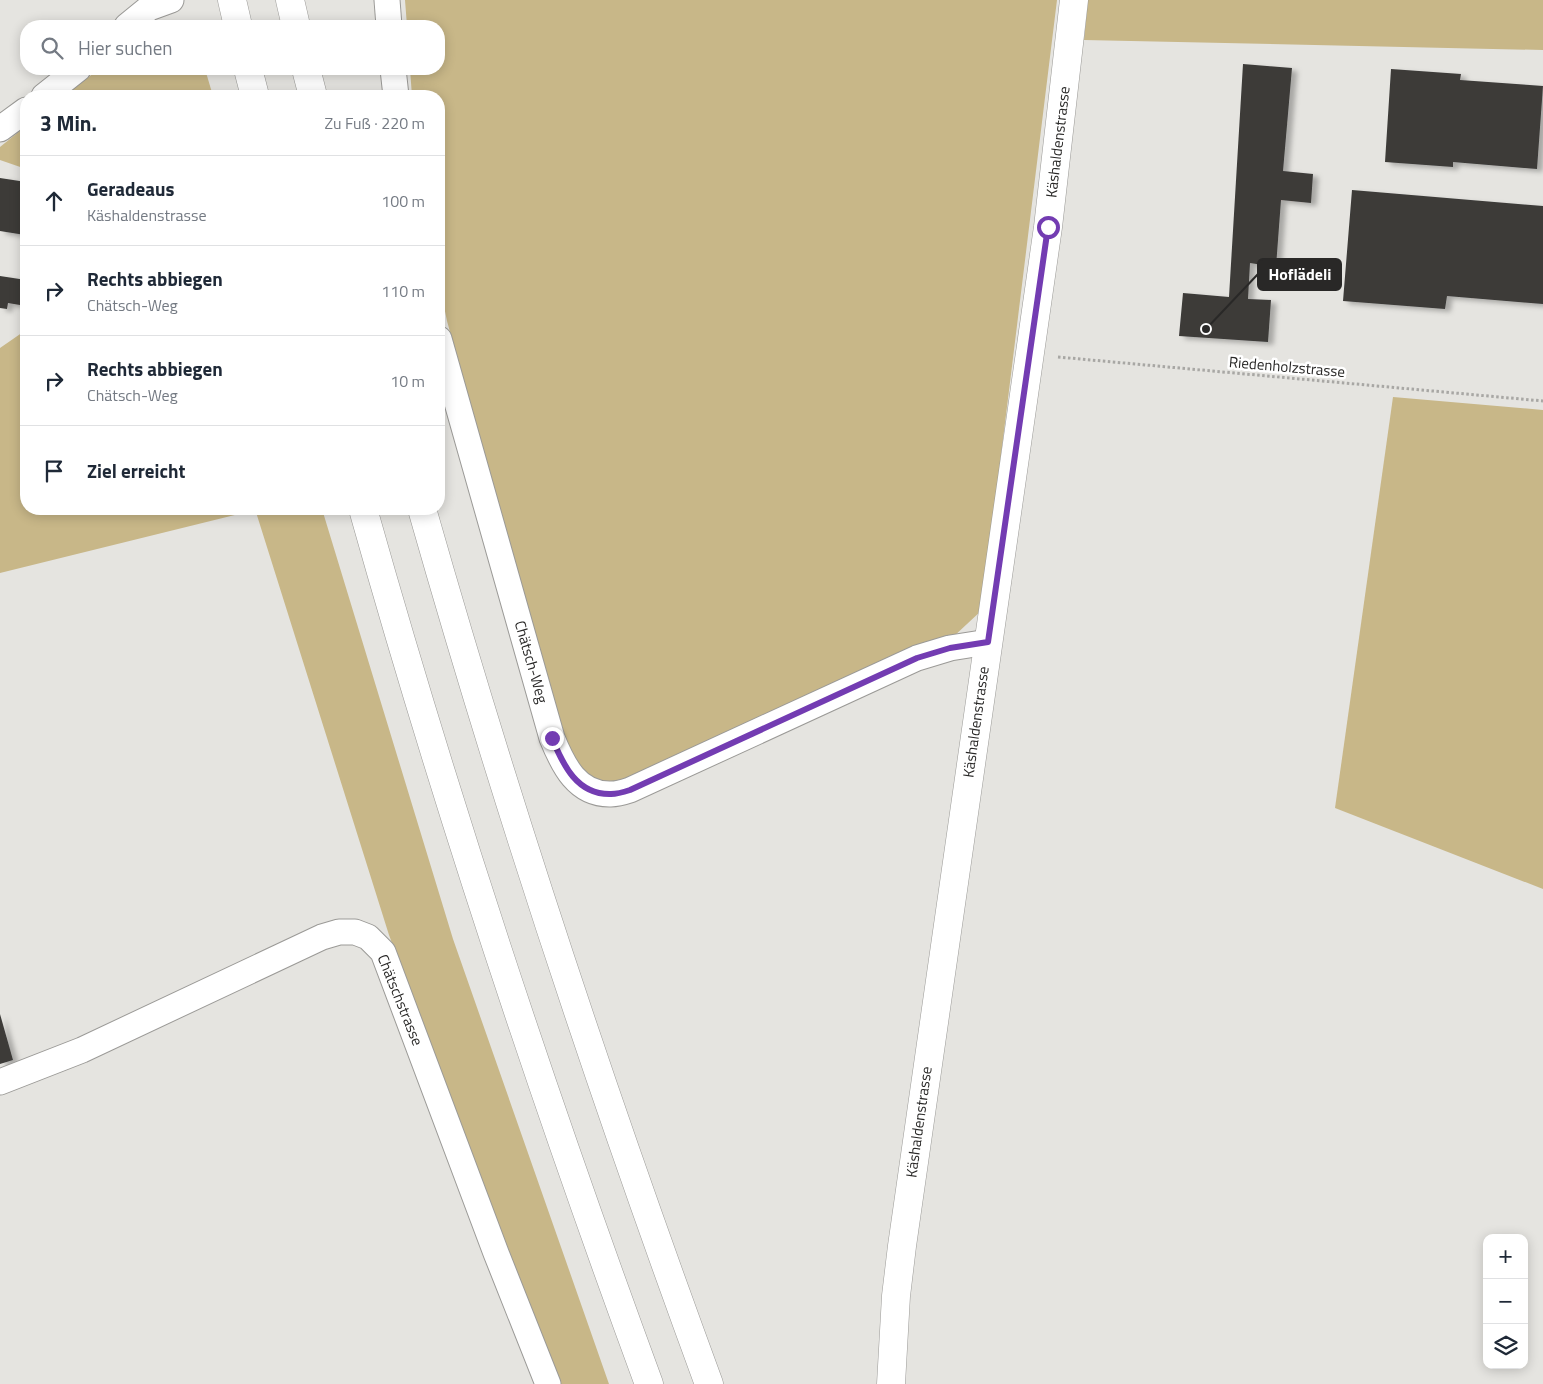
<!DOCTYPE html>
<html lang="de">
<meta charset="utf-8">
<style>
:root{--surface:#fff;--page:#f2f2f3;--text:#1f2937;--muted:#747a83;--line:#e0e1e3}
body{margin:0;font-family:"Titillium Web",sans-serif;background:var(--page);color:var(--text)}
.controls{position:absolute;right:15px;bottom:15px;display:grid;overflow:hidden;border-radius:10px;box-shadow:0 2px 12px #0003}
.controls button{width:45px;height:45px;display:grid;place-items:center;padding:0;border:0;border-bottom:1px solid var(--line);background:var(--surface);color:var(--text);font:25px sans-serif}
.stop{position:absolute;width:15px;height:15px;margin:-11px;border:4px solid #733cb2;border-radius:50%;background:#fff}
.stop.end{background:#733cb2;border-color:#fff;box-shadow:0 1px 5px #0008}
.list{margin:0;padding:0;list-style:none}
h2{display:flex;justify-content:space-between;align-items:center;height:65px;margin:0;padding:0 20px;font-size:21px}
h2 small{font-size:16px;font-weight:400;color:var(--muted)}
.list li{display:grid;grid-template-columns:32px 1fr auto;gap:15px;align-items:center;box-sizing:border-box;height:90px;padding:0 20px;border-top:1px solid var(--line)}
.list b{display:block;font-size:19px;white-space:nowrap}
.list p{margin:0;font-size:16px;white-space:nowrap;color:var(--muted)}
.list em{font-size:16px;font-style:normal;color:var(--muted)}
.icon{flex:none;width:28px;height:28px;fill:none;stroke:currentColor;stroke-width:2;stroke-linecap:round;stroke-linejoin:round}
.map{position:relative;flex:none;width:1543px;height:1384px;overflow:hidden}
.search{position:absolute;background:var(--surface);box-shadow:0 2px 12px #0003;left:20px;top:20px;width:425px;height:55px;display:flex;align-items:center;gap:12px;box-sizing:border-box;padding:0 18px;border-radius:20px;color:var(--muted);font-size:19px}
.panel{position:absolute;background:var(--surface);box-shadow:0 2px 12px #0003;left:20px;top:90px;width:425px;height:425px;border-radius:20px}
.map>svg:first-child{display:block}
.green{fill:#c8b788}
.building{fill:#3c3b39;filter:url(#shadow)}
.lines{fill:none;stroke-linecap:round;stroke-linejoin:round}
.street-casing{stroke:#9b9a97;stroke-width:27}
.secondary-casing{stroke:#9b9a97;stroke-width:29}
.highway-casing{stroke:#9b9a97;stroke-width:29}
.path{stroke:#a8a7a4;stroke-width:3;stroke-dasharray:2.5 2.5;stroke-linecap:butt}
.street{stroke:#fff;stroke-width:25}
.secondary{stroke:#fff;stroke-width:28}
.highway{stroke:#fff;stroke-width:28}
.route{stroke:#733cb2;stroke-width:6}
.labels{text-anchor:middle;stroke-width:5;stroke-linejoin:round;paint-order:stroke}
.street-label{font-size:15px;fill:#292827;stroke:#fff}
.leader{fill:none;stroke:#292827;stroke-width:2}
.callout-dot{fill:#292827;stroke:#fff;stroke-width:2}
.callout{fill:#292827;stroke:#292827;stroke-width:2}
.callout-label{font-size:16px;text-anchor:middle;font-weight:bold;fill:#fff}
</style>
<div class="map">
<svg width="1543" height="1384" viewBox="0 0 1543 1384">
<defs>
<filter id="shadow"><feDropShadow dx="5.5" dy="3" stdDeviation="2.5" flood-color="#0004"/></filter>
</defs>
<rect width="100%" height="100%" fill="#e5e4e0"/>
<g class="green">
<polygon points="405,0 1057,0 982,610 952,638 626,785 595,782 567,760 447,321 439,282 439,96 412,96 410,69 439,69 439,26 407,26"/>
<polygon points="1088,0 1543,0 1543,50 1084,40"/>
<polygon points="99,69 205,69 213,96 64,96"/>
<polygon points="26,126 26,169 0,160 0,147"/>
<polygon points="26,330 26,509 251,509 251,511 0,573 0,348"/>
<polygon points="1393,397 1543,410 1543,889 1335,808"/>
<polygon points="255,509 322,509 453,939 609,1384 559,1384 529,1310 389,935"/>
</g>
<g class="building">
<polygon points="1243,64 1292,68 1283,171 1313,174 1311,203 1281,200 1276,267 1250,263 1248,299 1271,300 1268,342 1179,336 1183,293 1229,297"/>
<polygon points="1391,69 1461,74 1460,80 1543,86 1537,169 1453,162 1453,167 1385,162"/>
<polygon points="0,178 26,182 25,235 0,231"/>
<polygon points="1352,190 1543,206 1543,304 1447,296 1445,309 1343,301"/>
<polygon points="0,276 26,280 26,306 8,303 7,309 0,308"/>
<polygon points="0,1014 13,1060 0,1064"/>
</g>
<g class="lines">
<defs>
<g id="street">
<polyline points="387,0 389,26"/>
<polyline points="127,26 149,8 171,0"/>
<polyline points="393,69 396,96"/>
<polyline points="44,96 78,69"/>
<polyline points="0,129 26,110"/>
<path d="M439,339l113,399c11,27 25,57 59,56 6,0 13,-2 19,-4l287,-132 33,-10 38,-6"/>
<polyline points="0,1082 82,1050 322,937 339,932 355,932 368,937 383,952 496,1253 548,1384"/>
</g>
<polyline id="secondary" points="891,1384 896,1296 902,1246 1048,227 1074,0"/>
<g id="highway">
<polyline points="232,0 238,26"/>
<polyline points="290,0 296,26"/>
<polyline points="248,69 255,96"/>
<polyline points="306,69 313,96"/>
<path d="M363,509c83,295 180,587 286,875"/>
<path d="M422,509c84,295 181,587 287,875"/>
</g>
</defs>
<use href="#street" class="street-casing"/>
<use href="#secondary" class="secondary-casing"/>
<use href="#highway" class="highway-casing"/>
<polyline class="path" points="1058,357 1543,401"/>
<use href="#street" class="street"/>
<use href="#secondary" class="secondary"/>
<use href="#highway" class="highway"/>
</g>
<g class="lines">
<path class="route" d="M552,738c11,27 25,57 59,56 6,0 13,-2 19,-4l287,-132 33,-10 38,-6 60,-415"/>
</g>
<g class="labels">
<g class="street-label">
<text transform="translate(1058 142) rotate(-83)" y="5">Käshaldenstrasse</text>
<text transform="translate(1287 367) rotate(5)" y="5">Riedenholzstrasse</text>
<text transform="translate(531 662) rotate(74)" y="5">Chätsch-Weg</text>
<text transform="translate(976 722) rotate(-82)" y="5">Käshaldenstrasse</text>
<text transform="translate(400 1000) rotate(68)" y="5">Chätschstrasse</text>
<text transform="translate(919 1122) rotate(-82)" y="5">Käshaldenstrasse</text>
</g>
</g>
<path class="leader" d="M1206 329L1258 274"/>
<circle class="callout-dot" cx="1206" cy="329" r="5"/>
<rect class="callout" x="1258" y="259" width="83" height="31" rx="5"/>
<g class="callout-label">
<text x="1300" y="280">Hoflädeli</text>
</g>
</svg>
<div class="controls">
<button>+</button>
<button>−</button>
<button><svg class="icon" aria-label="layers" viewBox="0 0 24 24"><path d="M12 4l9 5-9 5-9-5zM3 14l9 5 9-5"/></svg></button>
</div>
<div class="stop" style="left:1048px;top:227px"></div>
<div class="stop end" style="left:552px;top:738px"></div>
<div class="search"><svg class="icon" aria-label="search" viewBox="0 0 24 24"><circle cx="10" cy="10" r="6"/><path d="M15 15l6 6"/></svg>Hier suchen</div>
<section class="panel">
<h2>3 Min.<small>Zu Fuß · 220 m</small></h2>
<ul class="list">
<li><svg class="icon" aria-label="ahead" viewBox="0 0 24 24"><path d="M12 20V5M6 11l6-6 6 6"/></svg><div><b>Geradeaus</b><p>Käshaldenstrasse</p></div><em>100 m</em></li>
<li><svg class="icon" aria-label="right" viewBox="0 0 24 24"><path d="M7 20v-9h11M14 6l5 5-5 5"/></svg><div><b>Rechts abbiegen</b><p>Chätsch-Weg</p></div><em>110 m</em></li>
<li><svg class="icon" aria-label="right" viewBox="0 0 24 24"><path d="M7 20v-9h11M14 6l5 5-5 5"/></svg><div><b>Rechts abbiegen</b><p>Chätsch-Weg</p></div><em>10 m</em></li>
<li><svg class="icon" aria-label="arrive" viewBox="0 0 24 24"><path d="M6 21V4h12l-3 4 3 4H6"/></svg><div><b>Ziel erreicht</b></div></li>
</ul>
</section>
</div>
